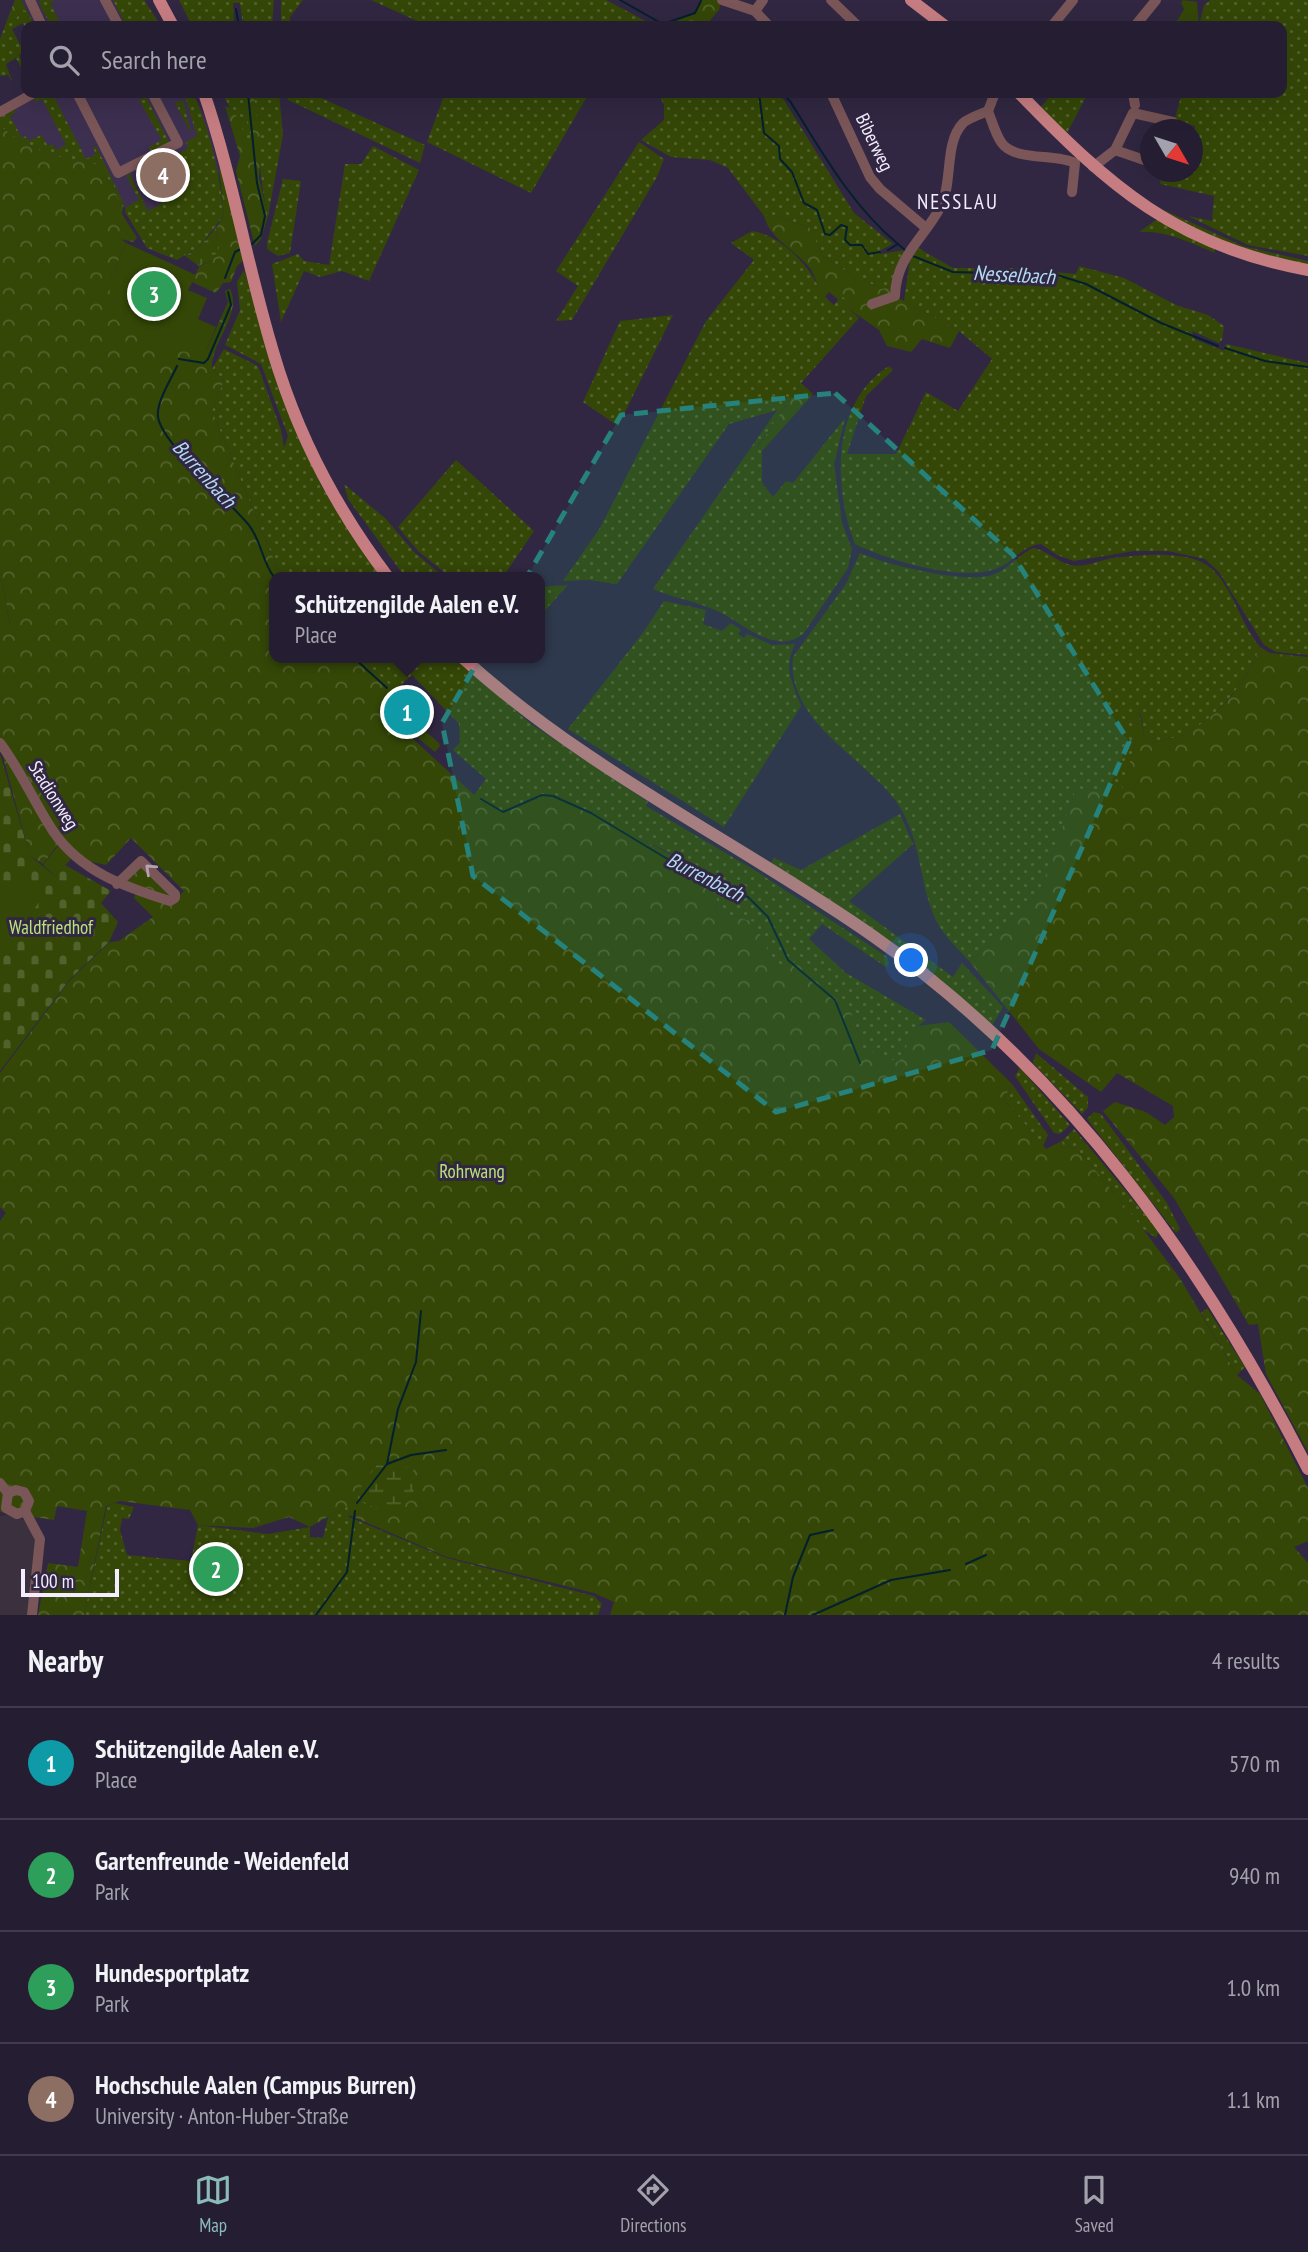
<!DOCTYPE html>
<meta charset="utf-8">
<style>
:root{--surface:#251d32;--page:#312a3e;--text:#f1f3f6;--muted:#a3a2ac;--line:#423b4d;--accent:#8bbbb9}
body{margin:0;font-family:"PT Sans Narrow",sans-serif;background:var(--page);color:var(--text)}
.compass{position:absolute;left:1140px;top:119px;width:63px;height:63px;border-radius:50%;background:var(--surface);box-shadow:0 7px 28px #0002;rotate:129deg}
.scale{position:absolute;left:21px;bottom:18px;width:98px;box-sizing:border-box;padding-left:7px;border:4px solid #f3edff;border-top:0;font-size:19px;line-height:24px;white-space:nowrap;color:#f3edff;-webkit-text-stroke:5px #312742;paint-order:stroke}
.you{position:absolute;left:912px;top:961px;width:24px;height:24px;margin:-18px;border:5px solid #fff;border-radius:50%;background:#1a73e8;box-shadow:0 0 0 10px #1a73e833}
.badge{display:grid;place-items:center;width:46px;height:46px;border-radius:50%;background:var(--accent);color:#fff;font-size:23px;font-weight:700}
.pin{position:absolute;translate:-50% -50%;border:4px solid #fff;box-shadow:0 2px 7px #0006}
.popup{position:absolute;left:269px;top:572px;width:276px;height:91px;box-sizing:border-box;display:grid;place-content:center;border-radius:14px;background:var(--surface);filter:drop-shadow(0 2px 5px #0005);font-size:23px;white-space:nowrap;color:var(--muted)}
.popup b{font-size:26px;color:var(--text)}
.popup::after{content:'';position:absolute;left:50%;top:100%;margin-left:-14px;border:14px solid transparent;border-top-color:var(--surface)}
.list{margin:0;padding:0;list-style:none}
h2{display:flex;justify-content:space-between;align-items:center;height:91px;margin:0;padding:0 28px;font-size:30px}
h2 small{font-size:23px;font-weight:400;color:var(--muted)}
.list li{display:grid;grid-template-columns:46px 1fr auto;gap:21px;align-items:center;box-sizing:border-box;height:112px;padding:0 28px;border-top:2px solid var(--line)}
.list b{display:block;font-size:26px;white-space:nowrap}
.list p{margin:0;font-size:23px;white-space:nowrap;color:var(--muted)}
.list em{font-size:23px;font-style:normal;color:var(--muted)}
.icon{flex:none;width:38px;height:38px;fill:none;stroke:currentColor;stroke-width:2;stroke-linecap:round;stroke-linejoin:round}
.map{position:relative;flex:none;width:1308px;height:1615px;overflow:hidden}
.search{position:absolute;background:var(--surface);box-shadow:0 7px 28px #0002;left:21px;right:21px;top:21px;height:77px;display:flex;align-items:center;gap:18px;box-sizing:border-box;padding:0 24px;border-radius:14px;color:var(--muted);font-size:26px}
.sheet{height:539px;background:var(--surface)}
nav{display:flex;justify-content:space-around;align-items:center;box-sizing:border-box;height:98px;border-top:2px solid var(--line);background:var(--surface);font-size:19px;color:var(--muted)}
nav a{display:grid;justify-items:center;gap:4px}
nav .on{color:var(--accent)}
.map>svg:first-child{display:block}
.built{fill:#3d2f50}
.medical{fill:#3b303e}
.grass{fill:url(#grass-dots)}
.forest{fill:url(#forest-crowns)}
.wetland{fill:url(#wetland-marsh)}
.cemetery{fill:url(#cemetery-stones)}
.park{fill:#344707}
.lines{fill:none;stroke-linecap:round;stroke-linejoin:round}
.stream{stroke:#041f2d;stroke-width:2}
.minor{stroke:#7a5658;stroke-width:10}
.major{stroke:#c67d81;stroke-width:12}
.oneway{stroke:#b6a2ac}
.marked{fill:#26827c;fill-opacity:0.2;stroke:#26827c;stroke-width:5;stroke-dasharray:14 9;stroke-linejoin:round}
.labels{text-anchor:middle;stroke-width:6;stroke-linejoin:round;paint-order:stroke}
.street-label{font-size:19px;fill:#f3edff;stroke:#312742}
.park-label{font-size:19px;fill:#bbe27b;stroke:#312742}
.neighbourhood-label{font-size:21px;letter-spacing:2px;fill:#f3edff;stroke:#312742}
.water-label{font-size:21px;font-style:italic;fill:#b2daf3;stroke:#312742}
</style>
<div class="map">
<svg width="1308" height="1615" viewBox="0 0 1308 1615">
<defs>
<pattern id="grass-dots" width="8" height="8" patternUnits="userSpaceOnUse" patternTransform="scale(1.75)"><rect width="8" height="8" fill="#344707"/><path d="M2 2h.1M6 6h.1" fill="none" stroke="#52622c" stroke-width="1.8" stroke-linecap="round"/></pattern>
<pattern id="forest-crowns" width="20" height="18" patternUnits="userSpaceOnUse" patternTransform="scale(1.75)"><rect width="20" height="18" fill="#344707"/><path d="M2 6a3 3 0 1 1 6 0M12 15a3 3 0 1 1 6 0" fill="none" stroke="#52622c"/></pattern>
<pattern id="wetland-marsh" width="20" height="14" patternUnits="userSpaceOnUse" patternTransform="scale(1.75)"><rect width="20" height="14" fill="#344707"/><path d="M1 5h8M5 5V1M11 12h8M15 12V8" fill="none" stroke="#52622c"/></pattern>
<pattern id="cemetery-stones" width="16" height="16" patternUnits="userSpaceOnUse" patternTransform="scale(1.75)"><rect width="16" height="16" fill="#344707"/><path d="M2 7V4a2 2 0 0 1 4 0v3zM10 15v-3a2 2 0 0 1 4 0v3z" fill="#52622c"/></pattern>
</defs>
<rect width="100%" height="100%" fill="#312742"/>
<g class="built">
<polygon points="21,0 144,0 161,26 35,26"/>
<polygon points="38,93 193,93 207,121 219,169 216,228 177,260 147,248 109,180 21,143 0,126 0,116"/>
</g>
<polygon class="medical" points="8,1515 21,1518 36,1533 29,1615 0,1615 0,1516"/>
<g class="grass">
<polygon points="41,0 55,0 50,3 62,26 51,26 39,3"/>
<polygon points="113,0 144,0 161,26 126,26"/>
<polygon points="179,0 274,0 272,26 243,26 240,3 233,3 234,20 229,26 192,26"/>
<polygon points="281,0 303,0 290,17 289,26 281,26"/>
<polygon points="371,0 606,0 655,26 428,26"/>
<polygon points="1211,0 1308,0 1308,256 1248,245 1188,216 1212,221 1214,196 1160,184 1162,172 1192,172 1195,126 1174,121 1182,93 1282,93 1282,26 1199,26 1204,5"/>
<polygon points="19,8 27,11 35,26 26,26 26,29 23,23 12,29 24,52 19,55 26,77 16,58 6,64 12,81 8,75 0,76 0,39 7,20 15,20"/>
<path d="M40,93h12l34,66 10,-5 -3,-6 3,-2 28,58 -1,4 -22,-43c-39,-5 -70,-14 -101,-39v-8l14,-9 2,3 -6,4 12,22 4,-2 3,5 12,-6 7,11 5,-2 3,6 10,-5 -24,-46 -6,3 -3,-5z"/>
<path d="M184,93h9c18,39 26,79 31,122l-24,31 -23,14 -30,-12 -22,-36 1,-5 13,-7 -13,-25 3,-2 19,38 13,-7 -11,-21 15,-9 7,12 12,-7 -13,-27 2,-1 3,4 12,-7 -2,-6 11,-6z"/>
<polygon points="222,93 243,93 252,139 247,139"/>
<path d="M253,93h26l4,42 -15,81c-10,-41 -9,-82 -15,-123z"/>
<polygon points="285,93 310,93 425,145 420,163 288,100"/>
<polygon points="445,93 589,93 531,193 427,142"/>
<polygon points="658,93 774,93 784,100 854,213 893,244 881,250 880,254 905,250 892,287 880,289 868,282 858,282 848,272 823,256 809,227 769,214 764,216 728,168 710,160 671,157 641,140 664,120 664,105"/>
<polygon points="1053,93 1088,93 1067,133 1040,108"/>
<polygon points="146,97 169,142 151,152 149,147 162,140 139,100"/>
<polygon points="183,100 191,133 175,103"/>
<polygon points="639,142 664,159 657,177 572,320 556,321 578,286 556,271"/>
<polygon points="373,146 419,170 369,281 342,271 320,277 304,271 281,322 272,264 298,254 304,261 329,265 345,164 361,164"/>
<polygon points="283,179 301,181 290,253 278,256 267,249 267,243"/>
<polygon points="1155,206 1243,246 1308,261 1308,266 1218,242"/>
<path d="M1156,220l58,29 1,4c-24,-10 -50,-23 -76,-21z"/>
<path d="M752,231c22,3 43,21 57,40 9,12 12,24 25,34l7,-9 9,4 -1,9 10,9 -58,65 -44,64 5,4v32l11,14 13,-16 7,2 52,-65 -11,46 8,59 10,26 -4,19 -44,65c-29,25 -62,-12 -89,-23 -20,-9 -42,-12 -62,-21l124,-179 -48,14 -112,160 -28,-4 -26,1 37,-53 106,-207 48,-61 -23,-17z"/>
<path d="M918,248l35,20h57l66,6 3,-8 45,12 52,27 32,10 16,11 -2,14 -3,3 -27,-12 2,8 30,12 2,-7 82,19v292l-32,-3 -12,-7 -45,-73 -14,-13 -37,-8h-34l-60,10 -17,-6 -16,-11c-20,2 -28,19 -46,25 -34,13 -108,-9 -140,-25 -22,-56 -24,-142 34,-178l4,4 -27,26 -19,58h49l30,-62 32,19 34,-52 -33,-28 -55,-30 6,-41z"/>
<polygon points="244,270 300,439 322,487 382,577 281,577 212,411 224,380 212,369 224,349 258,366 281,430 284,448 288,436 261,364 225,345 240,310 237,282"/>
<polygon points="673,315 618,426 583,402 620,321"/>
<polygon points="456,460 534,531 503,577 450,577 418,551 398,527"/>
<polygon points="344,484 386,519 415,553 444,577 405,577 348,499"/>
<path d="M1033,548c14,2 23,14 38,17 15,3 28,-5 42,-7 28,-3 77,-9 99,11 21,20 29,55 48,78 -15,37 -38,65 -72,86 -9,6 -26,6 -37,10l-7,-8 -3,-20 -4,-3 -1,28 -14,51 -46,-2 -36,102 -70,71c-15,-16 -31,-31 -38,-51 -14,-39 -12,-77 -37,-111 -32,-43 -109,-79 -102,-143l53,-73 14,-31c26,12 106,31 132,22 16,-5 26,-20 41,-27z"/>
<polygon points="568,585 540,616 540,587"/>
<path d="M664,601l42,9 -3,14 19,7 9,-8 10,7 -3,4 6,4 3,-4 25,11 23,-1c-12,23 -3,39 6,62l-77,121 -156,-98 77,-99z"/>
<polygon points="361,658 456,658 531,724 648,802 646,806 756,871 887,957 889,964 886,967 822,924 809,939 846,973 926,1020 918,1026 898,1062 864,1050 850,1009 777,970 754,922 716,911 718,879 675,855 628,833 496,815 474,795 486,779 453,750 460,742 459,724 412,675 395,690"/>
<polygon points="900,814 913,844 849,901 953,977 962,963 1003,1007 991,1027 906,953 770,865 774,858 801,870"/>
<polygon points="1036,1053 1088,1097 1088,1107 1082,1114 1033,1063"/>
<polygon points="1020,1068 1070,1125 1060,1134 1054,1133 1015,1076"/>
<polygon points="1012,1084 1048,1135 1043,1146 1004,1099"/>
<polygon points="1094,1112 1101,1114 1167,1203 1180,1229 1176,1233 1087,1119"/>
<polygon points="1074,1129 1159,1231 1156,1238 1143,1229 1084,1156 1062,1141"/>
<polygon points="1207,1308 1245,1367 1237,1375 1201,1313"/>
<polygon points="115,1503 134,1507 129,1519 122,1518 120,1530 127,1555 191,1561 198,1525 268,1534 310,1527 310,1537 323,1538 328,1517 348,1505 349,1517 447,1558 594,1596 602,1604 598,1615 84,1615 107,1506"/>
</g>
<g class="forest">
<polygon points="15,0 21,0 27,11 19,9 17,18 11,22 7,20"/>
<polygon points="702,0 721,0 719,10 705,26 662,24 694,13"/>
<polygon points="243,93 253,93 261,142 259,178 268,216 261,239 255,246 236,171 240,156 225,106 233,109 247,139 251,139"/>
<path d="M0,126c31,25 62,34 101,39l22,43 -1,6 15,24 -4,4 -12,-3 5,4 -17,39 97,69 22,-49 -3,-11 5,-2c13,25 -20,54 -18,80l12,11 -12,31 69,166h-7v81h87l34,32 -7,26 108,99 54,-23 168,87 -2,32 38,11 23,48 26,-12 47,51 14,41 34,12 20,-36 31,-4 63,62 -8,15 42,50 16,-8 22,15 59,73 38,51 56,95 23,19 48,94v53l-14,6 14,16v52h-698l4,-13 -20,-9 -147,-36 -98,-42 -2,-9 -37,21 -21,-10 -36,11 -55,-3 -8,-15 -70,-9 -14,5 -22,109h-46l10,-52 30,4 9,-56 -30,-5 -3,14 -54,-8v-291l6,-8 -6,-6v-134l70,-93 40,-38 9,-1 34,-24 -19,-19 3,-8 -11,-8 18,-18 31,36 9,-9 -53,-53 -25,27 -23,-5 -31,-33 -52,-85v-114l10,-4 -10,-52z"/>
<polygon points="221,168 245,259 237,266 231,282 223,283 216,293 192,282 199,267 212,260 218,239 216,228 224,215 219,169"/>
<path d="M769,214l40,13 14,29 25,16 10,10h10l12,7 12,-2 3,9 64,35 -9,17 -28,-9 -11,13 -24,-6 -8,-16 -30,-21 1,-9 -8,-3 -3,3 -10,-8 -5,6c-6,-9 -8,-22 -15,-31 -14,-17 -39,-28 -45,-51z"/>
<polygon points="801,383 813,394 762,451 757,448"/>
<path d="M1260,647l10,6 38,4v795l-42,-78 -8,-50 -9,1 -75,-127 -71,-87 12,-9 31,10 19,13 9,-8 -1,-11 -56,-33 -16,19 -62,-43 -69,-87 70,-71 36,-102 46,1 14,-50v-29l4,4 4,20 7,8c11,-4 28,-4 37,-10 35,-22 56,-47 72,-86z"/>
<polygon points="0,746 60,842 43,864 30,856"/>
</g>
<g class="wetland">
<polygon points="216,228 219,248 212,260 199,266 185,256 200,246"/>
<polygon points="377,1465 413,1468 414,1498 389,1514 359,1501 356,1494"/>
</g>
<polygon class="cemetery" points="0,754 30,856 55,876 65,865 111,891 101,903 118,922 109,942 70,979 0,1071"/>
<g class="park">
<polygon points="1183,0 1197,2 1199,26 1174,26 1184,9 1181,3"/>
<path d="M126,243l70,32 -8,15 19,8 -9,21 18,8 -10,24c-51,2 -57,-1 -94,-35l-3,-34z"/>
<polygon points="0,572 10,625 0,628"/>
<polygon points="406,714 439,743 440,746 435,752 402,725"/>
<polygon points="62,841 76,854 55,876 43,865"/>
<polygon points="30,881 45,893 0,961 0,903 17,884"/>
</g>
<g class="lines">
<g class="stream">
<polyline points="620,0 666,26"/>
<polyline points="236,9 239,26"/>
<polyline points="663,24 695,13 701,1"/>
<polyline points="248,93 257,183 265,216 261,235 252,244"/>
<polyline points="759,93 764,133 779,146 780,159 792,172 804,203 817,210 825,234 830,235 841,225 847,227 845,240 850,245 862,245 868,254 880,252"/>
<path d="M781,93l9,8c32,51 61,104 108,143"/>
<polyline points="888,250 898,244 906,251"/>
<polyline points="913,256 953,272 1057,275 1086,284 1161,323 1218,346"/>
<polyline points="225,278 235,252 241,249"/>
<polyline points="1225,348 1265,361 1308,367"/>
<polyline points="179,359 204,363 208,359 231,305 228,292"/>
<path d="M177,366c-6,14 -21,36 -19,51 4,27 71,84 90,107 13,15 14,38 26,53"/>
<polyline points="354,658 387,688"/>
<polyline points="481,799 503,812 542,795 553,796 591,813 684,869 748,897 768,917 788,960 835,1000 860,1063"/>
<polyline points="387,1464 411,1455 446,1450"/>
<polyline points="357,1503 387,1464 398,1409 416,1362 421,1311"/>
<polyline points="966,1564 986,1555"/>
<polyline points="316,1615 347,1572 355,1511"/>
<polyline points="785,1615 793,1577 810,1535 833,1530"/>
<polyline points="813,1615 891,1580 950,1570"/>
</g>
<g class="minor">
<polyline points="30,0 42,26"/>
<polyline points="105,0 119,26"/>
<polyline points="722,0 755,11 769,26"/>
<polyline points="831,0 858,26"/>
<polyline points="755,11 763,0"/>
<polyline points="1052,26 1073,0"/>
<polyline points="1135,26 1156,0"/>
<polyline points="77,93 118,173 178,143 152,93"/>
<polyline points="831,93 870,177 880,189 926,228"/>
<polyline points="1133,93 1135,105"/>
<path d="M988,111c4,10 7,22 13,31 13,20 54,11 74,21l-3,29"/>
<polyline points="0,112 34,93"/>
<polyline points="1115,150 1150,162"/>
<polyline points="1093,167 1115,150 1133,113 1173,122"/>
<path d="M872,304l23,-8c1,-40 29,-57 46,-90 12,-24 3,-63 22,-83 6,-5 18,-9 25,-12l7,-18"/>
<path d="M0,743c21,28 34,59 53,88 28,41 72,56 117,70l5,-3v-4l-34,-33 -24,23"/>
<polyline points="0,1483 8,1493"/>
<polyline points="8,1493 16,1490 24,1492 29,1501 25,1511"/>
<polyline points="8,1493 6,1508 17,1514 25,1511"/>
<polyline points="25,1511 40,1539 32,1615"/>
</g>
<g class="major">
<polyline points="159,0 173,26"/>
<polyline points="911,0 945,26"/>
<path d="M204,93c31,91 45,186 75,278 24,74 62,144 109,206"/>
<path d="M1019,93c90,93 157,153 289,177"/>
<path d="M463,658c124,113 274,183 410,278 193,135 329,326 435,533"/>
</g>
</g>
<defs><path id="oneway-chevron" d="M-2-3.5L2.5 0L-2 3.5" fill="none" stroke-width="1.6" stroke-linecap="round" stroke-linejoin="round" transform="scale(1.75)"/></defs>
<use class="oneway" href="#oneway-chevron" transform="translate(150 869) rotate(-137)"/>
<path class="marked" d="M835,393l178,162 116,187 -137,308 -216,62 -303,-236 -31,-153 179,-308z"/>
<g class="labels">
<g class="street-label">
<text transform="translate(875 142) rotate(64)" y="7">Biberweg</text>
<text transform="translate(54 795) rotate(58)" y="7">Stadionweg</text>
</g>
<g class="park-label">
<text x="51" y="934">Waldfriedhof</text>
<text x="472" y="1178">Rohrwang</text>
</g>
<g class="neighbourhood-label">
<text x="958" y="209">NESSLAU</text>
</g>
<g class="water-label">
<text transform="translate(1014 275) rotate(3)" y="7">Nesselbach</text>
<text transform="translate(204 474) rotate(48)" y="7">Burrenbach</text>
<text transform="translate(705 877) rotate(27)" y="7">Burrenbach</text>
</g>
</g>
</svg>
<svg class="compass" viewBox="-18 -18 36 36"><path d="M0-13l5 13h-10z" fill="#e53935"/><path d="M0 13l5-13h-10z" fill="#a3a2ac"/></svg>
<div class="scale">100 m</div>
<div class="you"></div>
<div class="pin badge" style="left:407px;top:712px;background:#0f9aa8">1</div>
<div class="popup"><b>Schützengilde Aalen e.V.</b>Place</div>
<div class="pin badge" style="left:216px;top:1569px;background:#2e9e5b">2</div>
<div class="pin badge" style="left:154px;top:294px;background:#2e9e5b">3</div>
<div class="pin badge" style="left:163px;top:175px;background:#8d6e63">4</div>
<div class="search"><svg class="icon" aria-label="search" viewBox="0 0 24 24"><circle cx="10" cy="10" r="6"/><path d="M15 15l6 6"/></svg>Search here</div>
</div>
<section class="sheet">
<h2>Nearby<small>4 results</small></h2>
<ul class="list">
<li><span class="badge" style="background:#0f9aa8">1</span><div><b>Schützengilde Aalen e.V.</b><p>Place</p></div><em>570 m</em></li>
<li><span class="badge" style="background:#2e9e5b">2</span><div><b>Gartenfreunde - Weidenfeld</b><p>Park</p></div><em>940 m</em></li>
<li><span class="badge" style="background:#2e9e5b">3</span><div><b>Hundesportplatz</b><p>Park</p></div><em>1.0 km</em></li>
<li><span class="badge" style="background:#8d6e63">4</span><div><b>Hochschule Aalen (Campus Burren)</b><p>University · Anton-Huber-Straße</p></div><em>1.1 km</em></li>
</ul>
</section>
<nav>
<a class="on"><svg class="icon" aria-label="map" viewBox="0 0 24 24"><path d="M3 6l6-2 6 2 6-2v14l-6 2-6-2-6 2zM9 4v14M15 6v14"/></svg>Map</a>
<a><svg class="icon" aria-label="directions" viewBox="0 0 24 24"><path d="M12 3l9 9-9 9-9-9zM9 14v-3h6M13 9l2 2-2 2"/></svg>Directions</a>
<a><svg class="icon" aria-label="saved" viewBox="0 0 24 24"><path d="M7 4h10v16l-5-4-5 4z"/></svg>Saved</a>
</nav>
